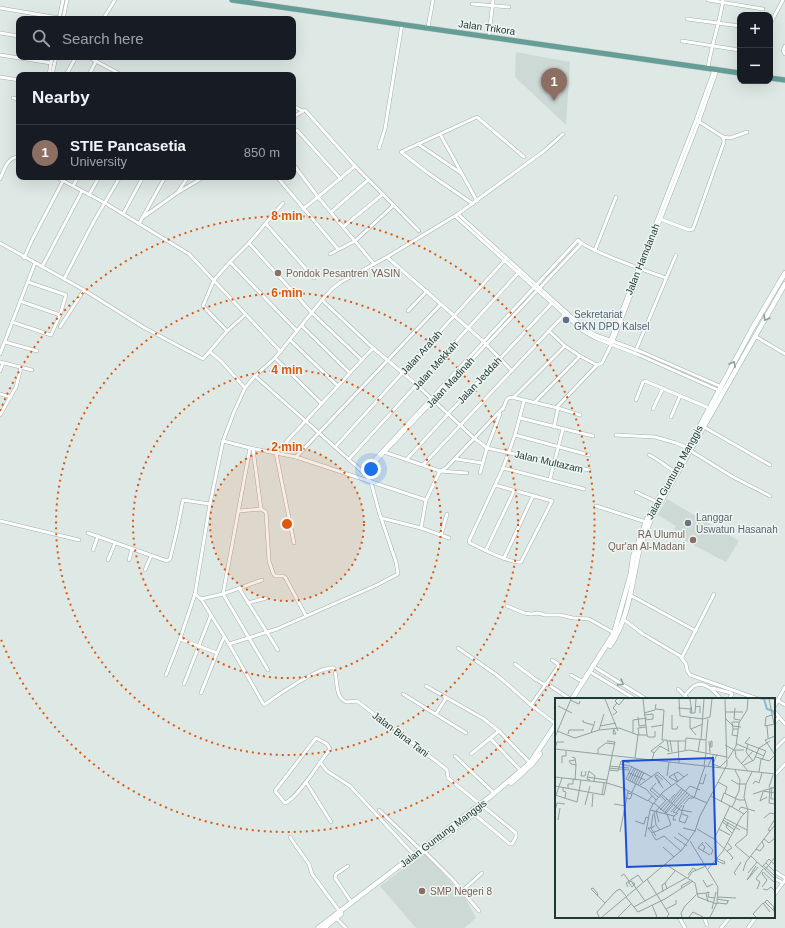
<!DOCTYPE html>
<meta charset="utf-8">
<style>
:root{--surface:#171b24;--page:#20242c;--text:#f1f3f6;--muted:#9ea1a6;--line:#363941;--accent:#8c9099}
body{margin:0;font-family:Helvetica,sans-serif;background:var(--page);color:var(--text)}
.controls{position:absolute;right:12px;top:12px;display:grid;overflow:hidden;border-radius:8px;box-shadow:0 4px 16px #0002}
.controls button{width:36px;height:36px;display:grid;place-items:center;padding:0;border:0;border-bottom:1px solid var(--line);background:var(--surface);color:var(--text);font:20px sans-serif}
.you{position:absolute;left:371px;top:469px;width:14px;height:14px;margin:-10px;border:3px solid #fff;border-radius:50%;background:#1a73e8;box-shadow:0 0 0 6px #1a73e833}
.badge{display:grid;place-items:center;width:26px;height:26px;border-radius:50%;background:var(--accent);color:#fff;font-size:13px;font-weight:700}
.pin{position:absolute;translate:-50% -33px;filter:drop-shadow(0 1px 2px #0008)}
.pin::after{content:'';position:absolute;top:21px;width:14px;height:12px;background:inherit;clip-path:polygon(0 0,100% 0,50% 100%)}
.list{margin:0;padding:0;list-style:none}
h2{display:flex;justify-content:space-between;align-items:center;height:52px;margin:0;padding:0 16px;font-size:17px}
h2 small{font-size:13px;font-weight:400;color:var(--muted)}
.list li{display:grid;grid-template-columns:26px 1fr auto;gap:12px;align-items:center;box-sizing:border-box;height:56px;padding:0 16px;border-top:1px solid var(--line)}
.list b{display:block;font-size:15px;white-space:nowrap}
.list p{margin:0;font-size:13px;white-space:nowrap;color:var(--muted)}
.list em{font-size:13px;font-style:normal;color:var(--muted)}
.icon{flex:none;width:22px;height:22px;fill:none;stroke:currentColor;stroke-width:2;stroke-linecap:round;stroke-linejoin:round}
.map{position:relative;flex:none;width:785px;height:928px;overflow:hidden}
.search{position:absolute;background:var(--surface);box-shadow:0 4px 16px #0002;left:16px;top:16px;width:280px;height:44px;display:flex;align-items:center;gap:10px;box-sizing:border-box;padding:0 14px;border-radius:8px;color:var(--muted);font-size:15px}
.panel{position:absolute;background:var(--surface);box-shadow:0 4px 16px #0002;left:16px;top:72px;width:280px;height:108px;border-radius:8px}
.map>svg:first-child{display:block}
.built{fill:#ccd9d5}
.lines{fill:none;stroke-linecap:round;stroke-linejoin:round}
.street-casing{stroke:#a1b0ad;stroke-width:4}
.secondary-casing{stroke:#9eb5af;stroke-width:5.5}
.primary-casing{stroke:#bcc3c2;stroke-width:6}
.street{stroke:#fff;stroke-width:3}
.secondary{stroke:#fff;stroke-width:4.5}
.primary{stroke:#649e96;stroke-width:5}
.oneway{stroke:#909c9a}
.ring{fill:none;stroke:#de570e;stroke-width:2;stroke-dasharray:2 4}
.education-dot{fill:#8d6e63;stroke:#eef6f3;stroke-width:1.5}
.service-dot{fill:#5c6f8a;stroke:#eef6f3;stroke-width:1.5}
.worship-dot{fill:#6b7280;stroke:#eef6f3;stroke-width:1.5}
.labels{text-anchor:middle;stroke-width:3;stroke-linejoin:round;paint-order:stroke}
.street-label{font-size:10px;fill:#203835;stroke:#eef6f3}
.education-label{font-size:10px;fill:#785e54;stroke:#eef6f3;text-anchor:start}
.service-label{font-size:10px;fill:#4e5e75;stroke:#eef6f3;text-anchor:start}
.worship-label{font-size:10px;fill:#5b616d;stroke:#eef6f3;text-anchor:start}
.inset-river{fill:none;stroke:#87bacd;stroke-width:2}
.inset-road{fill:none;stroke:#92a29f;stroke-width:1}
.view{fill:#1d4ed8;fill-opacity:0.15;stroke:#1d4ed8;stroke-width:2}
.inset-edge{fill:none;stroke:#203835;stroke-width:2}
.centre{fill:#de570e;stroke:#eef6f3;stroke-width:2}
.ring-label{font-size:12px;text-anchor:middle;font-weight:bold;fill:#de570e;stroke:#eef6f3;stroke-width:3;stroke-linejoin:round;paint-order:stroke}
</style>
<div class="map">
<svg width="785" height="928" viewBox="0 0 785 928">
<rect width="100%" height="100%" fill="#dee9e6"/>
<g class="built">
<polygon points="516,52 570,62 566,125 515,77"/>
<polygon points="667,499 739,541 726,562 672,534 676,526 658,515"/>
<polygon points="424,853 464,896 476,918 464,928 416,928 380,886"/>
</g>
<g class="lines">
<defs>
<g id="street">
<polyline points="708,0 763,9"/>
<polyline points="472,4 509,7"/>
<polyline points="0,8 59,18"/>
<polyline points="59,19 63,0"/>
<polyline points="63,19 67,0"/>
<polyline points="103,19 115,0"/>
<polyline points="687,19 740,26"/>
<polyline points="770,24 783,0"/>
<polyline points="428,27 433,0"/>
<polyline points="0,33 19,36"/>
<polyline points="489,36 493,0"/>
<polyline points="682,41 739,50"/>
<polyline points="785,46 783,51 785,54"/>
<polyline points="0,55 51,63"/>
<polyline points="88,57 122,75"/>
<path d="M708,68c3,-23 12,-45 15,-68"/>
<polyline points="49,75 52,57"/>
<polyline points="52,75 56,57"/>
<polyline points="66,75 76,57"/>
<polyline points="89,75 96,61"/>
<polyline points="0,77 19,80"/>
<polyline points="13,98 19,99"/>
<polyline points="293,106 303,111"/>
<polyline points="293,117 305,110 355,166 419,231"/>
<polyline points="698,121 723,137 730,138 747,132"/>
<polyline points="293,132 297,130 341,179"/>
<polyline points="440,134 477,117 524,157"/>
<polyline points="418,144 461,173"/>
<polyline points="379,148 385,129 402,24"/>
<polyline points="293,164 318,197 303,209"/>
<polyline points="355,166 318,197 374,264"/>
<polyline points="56,177 105,203 189,254 281,352"/>
<polyline points="277,177 338,249"/>
<path d="M0,179c4,-9 8,-23 19,-22"/>
<polyline points="73,186 78,177"/>
<polyline points="178,192 188,177"/>
<polyline points="89,195 99,177"/>
<polyline points="283,203 249,243 230,262 297,331"/>
<polyline points="473,204 428,173 401,152 440,134 477,201"/>
<polyline points="331,212 368,180"/>
<polyline points="123,214 143,177"/>
<polyline points="458,214 585,329 596,335 642,352 722,387"/>
<polyline points="455,216 583,331 595,338 639,355 720,391"/>
<polyline points="142,218 177,193 204,177"/>
<polyline points="660,219 689,230 693,229 724,142 723,137"/>
<polyline points="139,224 165,177"/>
<polyline points="266,224 314,278"/>
<polyline points="343,227 383,194"/>
<polyline points="0,243 84,290 143,327 203,359 227,331 245,315"/>
<polyline points="249,243 312,313 362,360"/>
<polyline points="595,250 616,197"/>
<polyline points="330,254 355,241 394,205"/>
<polyline points="387,257 483,341 512,371"/>
<polyline points="24,258 32,240 63,181"/>
<polyline points="42,267 82,191"/>
<polyline points="64,279 94,221 120,177"/>
<polyline points="322,300 373,348 417,385 474,438 487,448 589,470"/>
<polyline points="20,301 60,315"/>
<polyline points="408,311 427,291"/>
<polyline points="12,322 51,335 60,315 66,295 28,282"/>
<polyline points="302,326 350,373"/>
<polyline points="60,327 84,290"/>
<polyline points="227,331 203,306 214,280 230,262"/>
<polyline points="549,331 565,346"/>
<polyline points="755,336 785,354"/>
<polyline points="290,340 338,386"/>
<polyline points="610,341 696,120 714,70"/>
<polyline points="5,342 37,351"/>
<polyline points="636,350 676,255"/>
<polyline points="210,352 221,361 245,388 255,376 275,358 322,300 332,289 341,282 387,257 458,214 544,151 563,134"/>
<polyline points="0,354 35,263"/>
<polyline points="275,358 321,403"/>
<polyline points="0,362 32,370"/>
<polyline points="0,371 3,363"/>
<polyline points="245,388 234,412 223,441 250,448 296,457 426,500"/>
<polyline points="0,394 11,397"/>
<polyline points="513,398 565,346 580,356 597,365 602,363 613,341 699,121 717,70"/>
<polyline points="636,400 643,382 645,381 709,408"/>
<polyline points="534,403 580,356"/>
<polyline points="556,408 597,365"/>
<polyline points="558,408 580,415"/>
<polyline points="503,409 507,399 511,397 558,408 554,427"/>
<polyline points="653,409 663,388"/>
<polyline points="0,415 16,387 21,368"/>
<polyline points="671,417 680,396"/>
<polyline points="520,418 593,436"/>
<polyline points="704,427 770,465"/>
<polyline points="515,435 589,455"/>
<polyline points="616,435 655,437 676,443 688,448"/>
<polyline points="335,447 505,260"/>
<polyline points="253,449 261,509 266,512 269,561 273,573 275,576 283,576 285,577 306,616"/>
<polyline points="691,451 733,477 770,496"/>
<polyline points="384,452 440,471 446,468 503,408"/>
<path d="M649,455c9,4 16,11 25,16"/>
<polyline points="296,457 441,304"/>
<polyline points="349,459 519,272"/>
<polyline points="456,459 482,463"/>
<polyline points="406,460 448,414 552,303"/>
<polyline points="423,465 564,315"/>
<polyline points="503,468 584,489"/>
<path d="M363,472l215,-232c9,11 72,32 88,38"/>
<polyline points="480,473 487,448 500,414"/>
<polyline points="364,474 581,244"/>
<polyline points="550,479 563,429"/>
<path d="M495,485l57,16 -31,61c-10,2 -41,-14 -51,-19l-1,-2 34,-73 12,-33 9,-34"/>
<polyline points="636,492 657,502"/>
<polyline points="596,506 646,522"/>
<polyline points="239,511 261,509"/>
<polyline points="381,518 421,528"/>
<polyline points="0,521 79,540"/>
<polyline points="88,533 167,561 170,559 177,530 183,500 210,504"/>
<polyline points="441,535 447,514"/>
<polyline points="449,538 421,528 426,500 440,471 467,473"/>
<polyline points="294,543 276,453 373,348"/>
<polyline points="93,550 98,536"/>
<polyline points="486,550 514,491"/>
<polyline points="504,558 533,496"/>
<polyline points="108,560 115,543"/>
<polyline points="129,560 132,549"/>
<polyline points="145,570 151,556"/>
<polyline points="262,580 223,594 268,670"/>
<polyline points="239,588 278,650"/>
<polyline points="195,594 201,599 223,594 250,448"/>
<polyline points="630,595 696,631"/>
<polyline points="201,599 229,644 277,629 377,585 398,574 396,562 379,512 371,482 363,472 255,376"/>
<polyline points="248,603 266,598"/>
<polyline points="507,606 524,613 531,614 538,613 545,615 560,615 573,618 589,619 614,633"/>
<polyline points="623,619 643,634 680,656 686,664 687,670 690,675 758,699"/>
<polyline points="180,639 217,653 224,637"/>
<path d="M229,644l35,61c12,-9 57,-40 70,-37 4,9 0,31 13,34 3,0 7,-1 10,-1l84,64 6,5 1,8 33,27"/>
<polyline points="458,648 498,676 531,705 556,724"/>
<polyline points="682,657 714,594"/>
<polyline points="515,664 535,679 545,685"/>
<polyline points="596,668 646,699"/>
<polyline points="592,673 635,699"/>
<polyline points="166,675 180,639 195,594 210,504 223,441"/>
<polyline points="571,675 583,682"/>
<polyline points="546,683 570,699"/>
<polyline points="184,684 211,615"/>
<polyline points="426,686 484,719 499,731 530,763"/>
<polyline points="712,688 731,693 732,694 729,699"/>
<polyline points="678,689 688,699"/>
<polyline points="201,693 217,653"/>
<polyline points="403,694 466,733"/>
<path d="M685,695c3,-3 6,-7 9,-9 11,-6 21,6 27,13"/>
<polyline points="777,700 785,705"/>
<polyline points="531,705 558,667 558,664 552,660"/>
<polyline points="774,707 785,687"/>
<polyline points="774,711 785,724"/>
<polyline points="436,714 446,698"/>
<polyline points="774,723 779,717"/>
<path d="M316,738l11,6 3,5c-9,11 -33,50 -45,54l-10,-12z"/>
<polyline points="490,738 520,770"/>
<polyline points="774,750 785,739"/>
<polyline points="471,754 499,731"/>
<polyline points="455,756 494,793"/>
<polyline points="320,762 327,771 350,786 414,855"/>
<polyline points="774,776 785,764"/>
<polyline points="306,782 331,822"/>
<polyline points="379,810 421,850"/>
<polyline points="474,814 510,844 512,844 516,837 516,833 483,806"/>
<polyline points="290,837 296,846 309,864 312,874 340,912"/>
<polyline points="424,851 453,880 479,911"/>
<polyline points="348,866 336,874 335,878 352,903"/>
<polyline points="774,871 785,878"/>
<polyline points="774,878 783,883"/>
<polyline points="462,891 482,873"/>
<polyline points="774,895 785,880"/>
<polyline points="679,917 685,928"/>
<polyline points="704,917 707,925"/>
<polyline points="336,918 346,928"/>
<polyline points="721,928 730,917"/>
<polyline points="748,928 756,917"/>
</g>
<g id="secondary">
<path d="M610,646c19,-27 22,-64 29,-95 3,-11 8,-21 12,-32l134,-235"/>
<polyline points="572,699 614,633 631,573 633,557 647,519 688,448 752,329 785,273"/>
<polyline points="511,783 532,764 540,754"/>
<polyline points="423,852 483,807"/>
<polyline points="318,928 491,796 530,763 556,724"/>
<polyline points="324,928 341,914"/>
</g>
<g id="primary">
<polyline points="232,0 740,73"/>
<polyline points="770,78 785,80"/>
</g>
</defs>
<use href="#street" class="street-casing"/>
<use href="#secondary" class="secondary-casing"/>
<use href="#primary" class="primary-casing"/>
<use href="#street" class="street"/>
<use href="#secondary" class="secondary"/>
<use href="#primary" class="primary"/>
</g>
<defs><path id="oneway-chevron" d="M-2-3.5L2.5 0L-2 3.5" fill="none" stroke-width="1.6" stroke-linecap="round" stroke-linejoin="round"/></defs>
<g class="oneway">
<use href="#oneway-chevron" transform="translate(766 318) rotate(121)"/>
<use href="#oneway-chevron" transform="translate(733 364) rotate(-60)"/>
<use href="#oneway-chevron" transform="translate(621 683) rotate(32)"/>
</g>
<circle cx="287" cy="524" r="77" fill="#de570e" fill-opacity=".12"/>
<g class="ring">
<circle cx="287" cy="524" r="77"/>
<circle cx="287" cy="524" r="154"/>
<circle cx="287" cy="524" r="231"/>
<path d="M0 411A308 308 0 1 1 0 637"/>
</g>
<g class="education-dot">
<circle cx="278" cy="273" r="4"/>
<circle cx="693" cy="540" r="4"/>
<circle cx="422" cy="891" r="4"/>
</g>
<circle class="service-dot" cx="566" cy="320" r="4"/>
<circle class="worship-dot" cx="688" cy="523" r="4"/>
<g class="labels">
<g class="street-label">
<text transform="translate(487 27) rotate(8)" y="4">Jalan Trikora</text>
<text transform="translate(642 259) rotate(-68)" y="4">Jalan Hamdanah</text>
<text transform="translate(421 352) rotate(-48)" y="4">Jalan Arafah</text>
<text transform="translate(435 365) rotate(-48)" y="4">Jalan Mekkah</text>
<text transform="translate(479 380) rotate(-47)" y="4">Jalan Jeddah</text>
<text transform="translate(450 382) rotate(-47)" y="4">Jalan Madinah</text>
<text transform="translate(549 461) rotate(13)" y="4">Jalan Multazam</text>
<text transform="translate(674 472) rotate(-61)" y="4">Jalan Guntung Manggis</text>
<text transform="translate(401 734) rotate(37)" y="4">Jalan Bina Tani</text>
<text transform="translate(443 833) rotate(-37)" y="4">Jalan Guntung Manggis</text>
</g>
<g class="education-label">
<text x="286" y="277">Pondok Pesantren YASIN</text>
<text x="685" y="538" text-anchor="end">RA Ulumul<tspan x="685" dy="12">Qur'an Al-Madani</tspan></text>
<text x="430" y="895">SMP Negeri 8</text>
</g>
<g class="service-label">
<text x="574" y="318">Sekretariat<tspan x="574" dy="12">GKN DPD Kalsel</tspan></text>
</g>
<g class="worship-label">
<text x="696" y="521">Langgar<tspan x="696" dy="12">Uswatun Hasanah</tspan></text>
</g>
</g>
<g transform="translate(555 698)">
<rect width="220" height="220" fill="#dee9e6"/>
<path class="inset-river" d="M209,1l3,10 6,2 2,5"/>
<path class="inset-road" d="M50,1l13,32M62,1l-2,2 4,4 5,-6M124,1l1,17 23,3M135,1l2,14M205,1h15M214,1l5,25M15,2l9,4 1,-3M3,8l14,7M136,9l-1,6h5l1,-14M140,9l5,-1v7M123,10l13,1M180,10l-1,11 6,1M101,11l8,1 -2,30h5l2,12M170,14h18M89,15l11,-3 1,-6M58,17l4,-3 -4,-4 4,-5M89,17l9,-1v5l-8,1M117,17v14h5l1,-3M217,17l-6,2 -1,9 10,-2M83,19l1,9 7,-1M135,19v11l6,7M170,20l8,8 8,1M148,21l7,-2 2,-18M28,22v2l10,3M45,28l16,-3M212,28l1,12M96,29l12,-2M59,30l-1,6h3l-2,-4M136,31l12,-5M178,31l-1,-7h7M183,31h-5l-1,6 6,1M44,32l5,-16M2,33l18,7 24,-8 20,-2 19,7h9l-4,-36M36,35l4,-12M78,35v-13l14,-2M13,36l1,-4h15M84,37l-1,-7 8,-1M92,37l1,2h7v-6M220,38l-10,4 10,15M0,39l16,-38M195,39l-5,6 21,8 -4,9M115,42l2,12M146,42l3,-41M151,42l2,-21M52,43l8,1 -3,13M112,43h18M123,43l1,22M154,43l1,12M156,43h1v6h-2zM182,46l27,12M193,46l-2,8 7,9M170,47l9,5h10M0,51l2,-7h7M0,51l220,25M130,52l1,-12 20,2v13M180,52l1,7 12,14M143,54l2,-12M99,55l6,-7 9,5M43,56v-5l8,-6 9,1M112,56l22,-4 38,7M162,56l-4,10 7,3 7,-7M17,59l3,1 1,7 -1,15M201,59l13,4 6,-6M80,60l3,-23M173,61l8,-13 3,-23 8,-13 1,-11M20,62l-6,1 2,3 5,1M97,62l2,-7 -3,-2 13,-10M7,65v-7h4v-5M187,65l11,-12M65,66l10,2 22,11M189,67l10,-5 5,-12 11,-7M55,68l19,2M77,68l-6,13 20,10 10,11M149,68l2,-13M153,68l6,-12M54,70l20,2M54,72l9,1 3,-10 9,2M180,72l5,10 -1,11 -4,8M27,73l-1,5h4l1,-5M204,74l2,-13M74,75l16,7M119,76l4,-2 6,5M100,78l8,12M112,78l2,-14M0,79l52,6 16,5 25,13 4,-5M32,79l20,3M35,82l-3,-1 2,-8 6,5 -1,5M73,82l6,-12M176,82l7,4h8M75,83l6,-13M77,84l6,-13M123,84l-9,-5 5,-3 4,8M163,84l9,5 -2,6M79,85l6,-13M101,85l-6,7 8,7M103,85l2,-1 -5,-6 2,-1 6,5M144,85l4,1 3,-10M121,86l15,12 16,7M198,86l2,-3 4,2 3,-10M83,87l6,-13M85,87l18,-13 14,14M0,88l49,9 8,-39M214,89l4,-12M215,89l-1,16 6,1M217,89l-1,12h4M8,90v3l3,1 -1,6M97,90l14,13M13,91v-5h5v-5M208,93l12,2M77,94l10,-21M208,94l-3,9 7,-4M106,96l19,16 12,2M198,96l22,-7M0,97l22,7 4,-22M1,97l6,-17M47,97l2,-12M156,98l21,11M71,100l4,1 1,-2 1,-3 -5,-1M139,100l11,-32M181,101l-4,8 12,7M93,102l5,4 10,-12 25,-18M166,104l3,-9 15,7h6M59,106l12,2M98,106l-3,6 24,6M129,106l5,-6h5M30,107l5,-19M37,109l1,-13M105,112l15,-16M184,112l2,-3 14,4M0,113l2,-8 8,1M99,113l2,14 4,5M108,113l19,-23M193,113l-1,24 -12,10 15,13M110,114l18,-22M116,114l16,-19M118,114l16,-17M118,114l3,1 6,-8M111,115l24,-27 10,4M127,116l6,2 -3,7 -6,-2 5,-16M169,120l23,12M209,120l6,-5 5,1M3,122l2,-12M121,122h-3l1,-4 4,-3M168,122l17,10M80,123l9,3 2,-7 3,1M104,124l-3,-11 11,-12M167,124l13,8M173,124l-2,5 6,6M100,128l-4,2 5,8M93,130l4,5 19,-8 -4,-11 -13,-11M93,130h3l2,-14M128,130l13,3M142,131l17,10 16,15 3,4 -2,2M164,131l11,6M215,133l-2,-1 7,-11M65,134l8,-41M123,135l11,8M97,136l4,6 8,-4 17,15M90,139l5,-27M119,139l13,9M159,141l16,-33M209,141l5,4 6,-5M135,143l28,46 -1,16 -7,14M150,144l8,8 -2,5M172,144l5,6 -5,3M146,145l4,4 -2,4 7,4M108,149l11,10M201,151l4,2 4,-5 -2,-5M148,153l-5,-3 5,-6M196,158l24,23M162,160l1,1 5,2 2,1 -1,2 -7,-3 1,-2M211,165l9,9M110,166l30,19 3,14 19,7M208,167l12,11M207,169l7,-8 6,6M153,171l15,-18 18,-34 7,-7 -4,-13 2,-13 6,-12M210,172l10,-13M188,173l3,-9 28,-36M208,174l11,10M193,175l9,-11M133,177l5,-7 3,2M181,177l-2,-2 7,-11M66,178l3,-2 5,7M133,180l4,-6 14,-6M92,181l22,35 -2,3M148,182l4,7 6,-3M192,182l11,-13M192,182l9,-14M73,185l3,-2 14,20M74,185l3,4 3,-3 -4,-3M110,185l10,-12M73,189l-2,-4 12,-8 5,7M207,189l5,-7 -5,-6 1,-2M127,190l-1,-2 9,-5M36,191l14,14M36,191l2,-1 5,6 -1,2M202,191l3,-7 -4,-3 7,-10M208,191l4,1 4,-3 4,4M108,194l-1,-7 3,-2 2,6M151,195l3,-1 -1,5 7,1M141,196l10,-1 2,9M71,199l12,15 27,-13 28,-18M163,199l18,1M162,201l12,2M210,204l10,10M162,205l10,1 1,-4M208,206l4,-4 7,7 -1,3M97,207l5,12M79,209l52,-29M111,211l10,-5v-4M157,211l4,-17M44,219l-2,-5 19,-21 4,-2 6,7M47,219l80,-67 13,-19 5,-15 27,-51 -2,-66M63,219l13,-13M127,219l-1,-4 4,-7 11,-11M134,219l4,-5 10,5M201,219l-3,-3 10,-11 7,9"/>
<path class="view" d="M158,60l3,106 -89,3 -4,-106z"/>
<rect width="220" height="220" class="inset-edge"/>
</g>
<circle cx="287" cy="524" r="6" class="centre"/>
<g class="ring-label">
<text x="287" y="220">8 min</text>
<text x="287" y="297">6 min</text>
<text x="287" y="374">4 min</text>
<text x="287" y="451">2 min</text>
</g>
</svg>
<div class="controls">
<button>+</button>
<button>−</button>
</div>
<div class="you"></div>
<div class="pin badge" style="left:554px;top:101px;background:#8d6e63">1</div>
<div class="search"><svg class="icon" aria-label="search" viewBox="0 0 24 24"><circle cx="10" cy="10" r="6"/><path d="M15 15l6 6"/></svg>Search here</div>
<section class="panel">
<h2>Nearby<small></small></h2>
<ul class="list">
<li><span class="badge" style="background:#8d6e63">1</span><div><b>STIE Pancasetia</b><p>University</p></div><em>850 m</em></li>
</ul>
</section>
</div>
